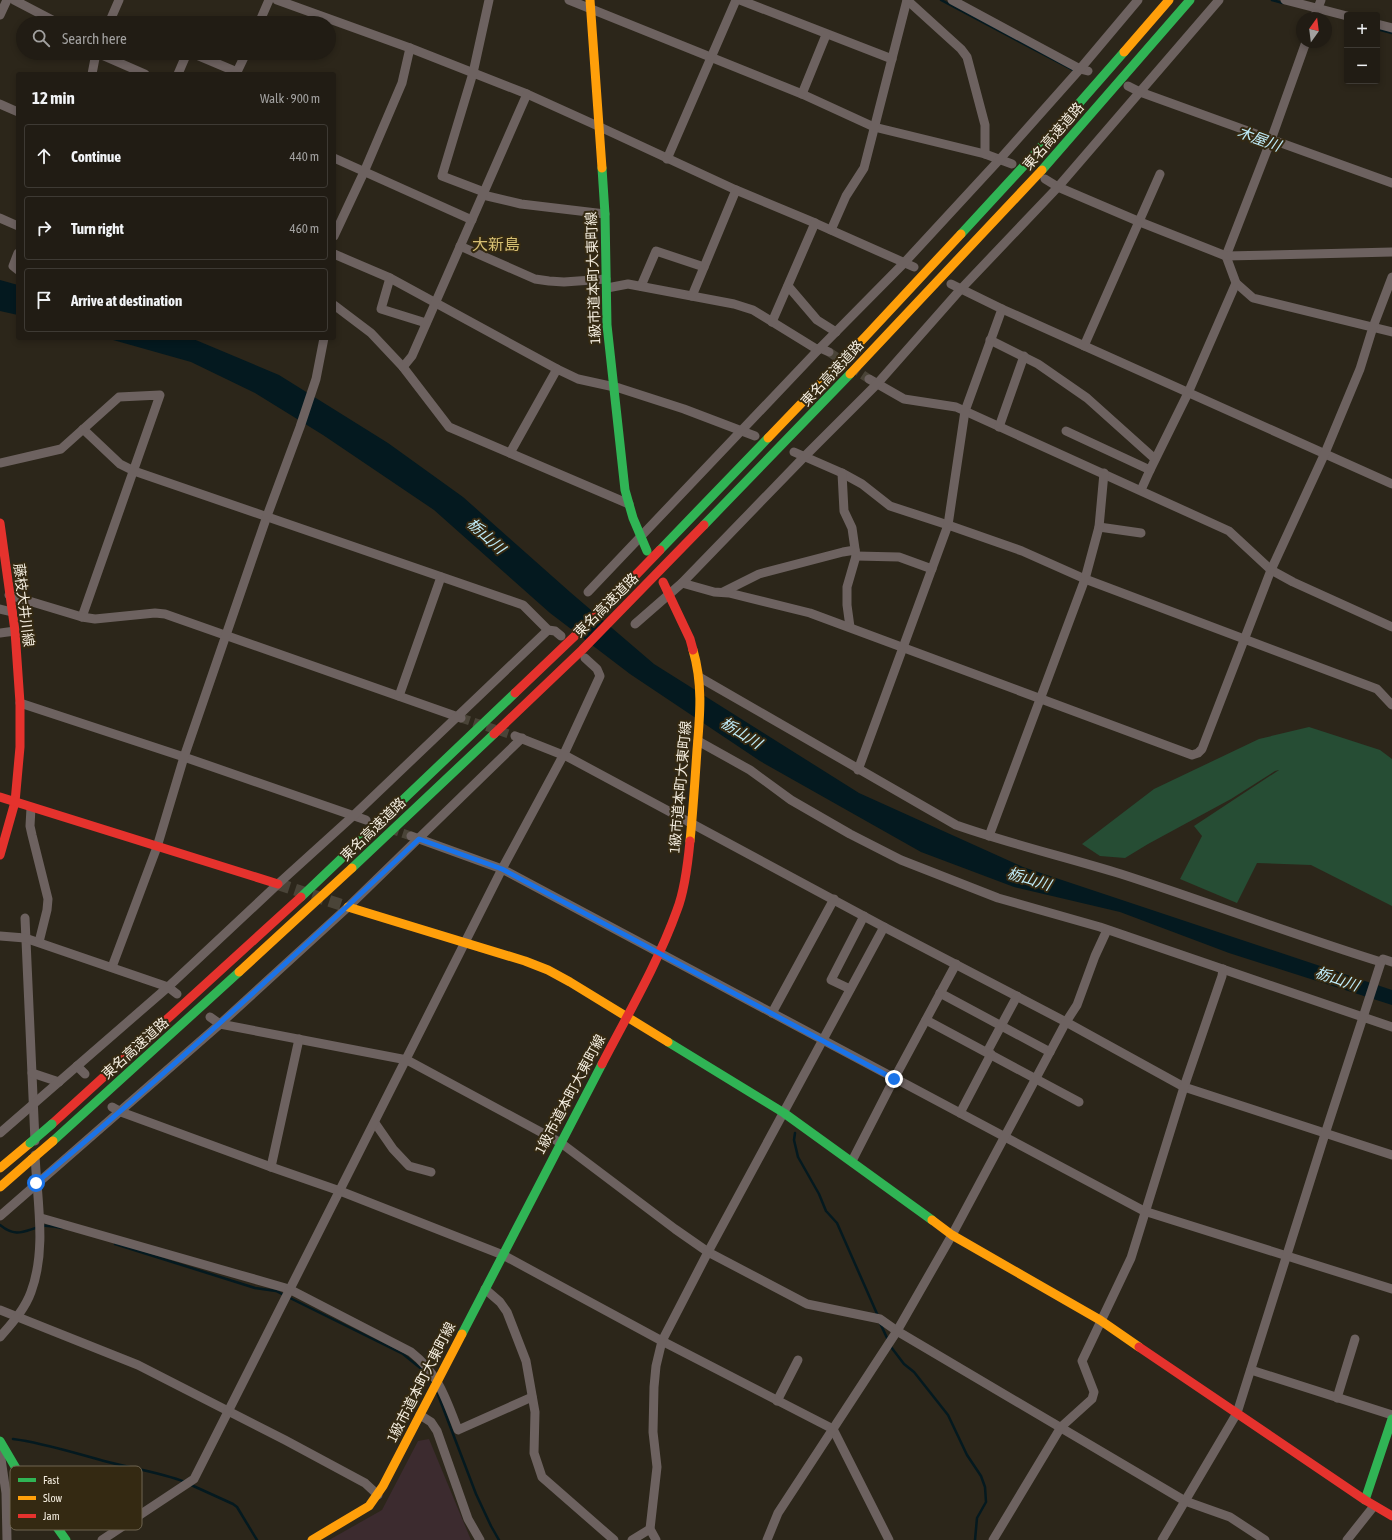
<!DOCTYPE html>
<meta charset="utf-8">
<style>
:root{--surface:#211c14;--page:#2d2922;--text:#f1f3f6;--muted:#a2a1a0;--line:#3e3a34}
body{margin:0;font-family:"Asap Condensed","Noto Sans JP",sans-serif;background:var(--page);color:var(--text)}
.controls{position:absolute;right:12px;top:12px;display:grid;overflow:hidden;border-radius:4px;box-shadow:0 2px 6px #0003}
.controls button{width:36px;height:36px;display:grid;place-items:center;padding:0;border:0;border-bottom:1px solid var(--line);background:var(--surface);color:var(--text);font:20px sans-serif}
.compass{position:absolute;left:1296px;top:12px;width:36px;height:36px;border-radius:50%;background:var(--surface);box-shadow:0 2px 6px #0003;rotate:14deg}
.stop{position:absolute;width:12px;height:12px;margin:-9px;border:3px solid #1a73e8;border-radius:50%;background:#fff}
.stop.end{background:#1a73e8;border-color:#fff;box-shadow:0 1px 4px #0008}
.list{margin:0;padding:0;list-style:none}
h2{display:flex;justify-content:space-between;align-items:center;height:52px;margin:0;padding:0 16px;font-size:17px}
h2 small{font-size:13px;font-weight:400;color:var(--muted)}
.list li{display:grid;grid-template-columns:26px 1fr auto;gap:12px;align-items:center;box-sizing:border-box;height:64px;margin:0 8px 8px;padding:0 8px;border:1px solid var(--line);border-radius:4px}
.list b{display:block;font-size:15px;white-space:nowrap}
.list em{font-size:13px;font-style:normal;color:var(--muted)}
.icon{flex:none;width:22px;height:22px;fill:none;stroke:currentColor;stroke-width:2;stroke-linecap:round;stroke-linejoin:round}
.map{position:relative;flex:none;width:1392px;height:1540px;overflow:hidden}
.search{position:absolute;background:var(--surface);box-shadow:0 2px 6px #0003;left:16px;top:16px;width:320px;height:44px;display:flex;align-items:center;gap:10px;box-sizing:border-box;padding:0 14px;border-radius:22px;color:var(--muted);font-size:15px}
.panel{position:absolute;background:var(--surface);box-shadow:0 2px 6px #0003;left:16px;top:72px;width:320px;height:268px;border-radius:4px}
.map>svg:first-child{display:block}
.education{fill:#3c2b2f}
.green{fill:#264d34}
.water{fill:#04191f}
.lines{fill:none;stroke-linecap:round;stroke-linejoin:round}
.stream{stroke:#04191f;stroke-width:2.5}
.street-tunnel{stroke:#4a4438;stroke-width:9;stroke-dasharray:9 4.5;stroke-linecap:butt}
.secondary-tunnel{stroke:#4a4438;stroke-width:12;stroke-dasharray:12 6;stroke-linecap:butt}
.street{stroke:#6d6260;stroke-width:9}
.fast{stroke:#30b455;stroke-width:9}
.slow{stroke:#ff9f0a;stroke-width:9}
.jam{stroke:#e5322d;stroke-width:9}
.fast-bridge{stroke:#30b455;stroke-width:9}
.slow-bridge{stroke:#ff9f0a;stroke-width:9}
.route{stroke:#1a73e8;stroke-width:5}
.labels{text-anchor:middle;stroke-width:4;stroke-linejoin:round;paint-order:stroke}
.street-label{font-size:14px;fill:#f4eddf;stroke:#342912}
.water-label{font-size:15px;font-style:italic;fill:#c0edfa;stroke:#342912}
.quarter-label{font-size:16px;fill:#d6bf72;stroke:#342912}
.key{fill:#342912;stroke:#6e6450;stroke-width:1}
.key-label{font-size:11px;fill:#f4eddf}
</style>
<div class="map">
<svg width="1392" height="1540" viewBox="0 0 1392 1540">
<rect width="100%" height="100%" fill="#2c261a"/>
<polygon class="education" points="429,1439 471,1540 329,1540 382,1510 418,1441"/>
<polygon class="green" points="1309,727 1380,750 1392,759 1392,802 1391,801 1392,802 1392,906 1311,865 1257,863 1237,903 1180,879 1202,836 1194,826 1279,770 1275,771 1231,799 1148,844 1125,858 1100,856 1082,844 1154,789 1259,739"/>
<g class="water">
<polygon points="0,280 18,285 18,315 0,311"/>
<polygon points="106,338 191,338 279,375 388,443 463,497 570,592 654,664 859,793 1023,867 1392,990 1392,1005 1229,953 1120,912 1014,887 921,852 760,761 630,674 550,613 434,510 323,435 255,393 191,362"/>
</g>
<g class="lines">
<g class="stream">
<polyline points="941,0 1075,71"/>
<polyline points="1272,0 1283,3"/>
<polyline points="1377,29 1392,33"/>
<polyline points="795,1133 794,1140 798,1157 819,1194 826,1211 837,1223 878,1316"/>
<path d="M0,1225c17,14 25,5 43,1 5,-1 13,1 19,2"/>
<polyline points="115,1244 255,1288 276,1291 284,1295"/>
<polyline points="288,1297 403,1354 424,1371 432,1382"/>
<polyline points="880,1323 888,1340"/>
<polyline points="891,1347 904,1364 914,1372 948,1415 967,1455 981,1476 985,1487 986,1502 977,1518 975,1540"/>
<polyline points="437,1392 476,1494 491,1526 499,1540"/>
<path d="M13,1439c32,4 64,15 95,23 26,7 52,10 77,20"/>
<polyline points="189,1484 233,1504 237,1507 257,1540"/>
</g>
<g class="street-tunnel">
<polyline points="829,352 869,379"/>
<polyline points="461,718 515,736"/>
<polyline points="390,829 411,836"/>
</g>
<polyline class="secondary-tunnel" points="278,884 348,907"/>
<g class="street">
<polyline points="14,0 58,23"/>
<polyline points="277,0 410,48 527,94 600,127 736,190 815,223 914,267"/>
<polyline points="569,0 802,94 874,127 985,154 1012,164"/>
<polyline points="740,0 892,59"/>
<polyline points="907,0 961,49 967,57 985,125 985,154"/>
<polyline points="952,0 1080,69 1088,71"/>
<polyline points="1285,0 1347,16"/>
<polyline points="0,15 7,0"/>
<polyline points="1314,18 1321,0"/>
<polyline points="109,23 119,0"/>
<polyline points="259,23 269,0"/>
<polyline points="1377,24 1392,28"/>
<polyline points="1306,42 1271,140 1226,256 1236,283 1253,298 1392,332"/>
<polyline points="97,53 145,74"/>
<polyline points="192,53 237,72"/>
<polyline points="92,74 96,53"/>
<polyline points="178,74 187,53"/>
<polyline points="236,74 246,53"/>
<polyline points="1128,86 1140,92 1392,183"/>
<polyline points="802,94 826,35"/>
<polyline points="0,104 18,112"/>
<polyline points="334,158 472,220"/>
<polyline points="667,159 736,0"/>
<polyline points="1045,179 1058,187 1140,222 1226,256 1392,252"/>
<polyline points="484,192 442,176 473,73 489,0"/>
<polyline points="483,195 521,204 605,214"/>
<polyline points="0,218 18,226"/>
<polyline points="831,230 846,196 864,168 907,0"/>
<polyline points="334,236 364,172 402,83 410,48"/>
<polyline points="460,246 535,279 549,281 564,282 606,279"/>
<polyline points="334,254 390,278 557,369 578,379 619,388 684,409 755,436"/>
<polyline points="18,270 13,266 18,253"/>
<polyline points="390,278 381,309 426,323"/>
<polyline points="951,284 1002,309 1392,484"/>
<polyline points="641,286 656,251 704,267"/>
<polyline points="788,286 817,320 836,332"/>
<polyline points="607,288 628,284 734,304 753,310 818,350"/>
<polyline points="692,296 736,190"/>
<polyline points="334,305 371,333 403,367 449,427 629,504"/>
<polyline points="772,322 815,223"/>
<polyline points="990,340 1038,364 1087,398 1155,459"/>
<polyline points="1084,346 1160,174"/>
<polyline points="820,348 829,352"/>
<polyline points="403,367 412,356 527,94"/>
<polyline points="869,379 904,399 956,407 1229,531 1271,570 1293,582 1392,627"/>
<polyline points="999,427 1024,356"/>
<polyline points="83,429 120,464 134,471 523,605 548,630 555,631 561,636"/>
<polyline points="1066,431 1150,470"/>
<polyline points="794,452 842,473 862,484 890,506 948,525 1022,551 1085,579 1377,689 1392,705"/>
<polyline points="510,453 557,369"/>
<polyline points="0,463 61,449 119,397 160,395 82,617"/>
<polyline points="842,473 844,511 852,528 856,556 847,587 847,605 850,627"/>
<polyline points="1141,490 1150,470 1188,393 1236,283"/>
<polyline points="1099,527 1141,533"/>
<polyline points="856,556 899,557 932,569"/>
<polyline points="682,583 714,592 729,593 810,613 1192,755 1198,753 1202,749 1271,570 1325,453 1360,369 1373,327 1392,277"/>
<polyline points="588,592 818,350 904,263 1000,159 1080,69 1138,0"/>
<polyline points="723,592 759,574 843,552 855,550"/>
<polyline points="9,595 82,617 95,619 155,613 165,614 461,718"/>
<polyline points="0,609 12,612"/>
<polyline points="635,624 682,583 804,457 877,384 960,290 1058,187 1219,0"/>
<polyline points="0,633 15,631"/>
<path d="M699,677l257,148c54,19 110,32 165,49 87,28 173,61 260,88l2,-3 9,3"/>
<polyline points="399,696 441,577"/>
<polyline points="20,703 184,757 366,820"/>
<polyline points="515,736 568,757 884,927 1066,1022 1184,1087 1392,1155"/>
<polyline points="698,741 750,770 791,800 850,834 901,860 998,898 1100,927 1392,1027"/>
<polyline points="858,770 948,525 965,411 1002,309"/>
<polyline points="31,808 30,826 32,835 48,899 47,910 39,942"/>
<polyline points="411,836 502,869 1144,1211 1392,1289"/>
<polyline points="989,836 1085,579 1099,527 1104,473"/>
<polyline points="25,918 35,1141"/>
<polyline points="0,936 25,938 168,987 177,994"/>
<polyline points="112,967 157,847 184,757 267,516 300,427 316,379 324,338"/>
<polyline points="850,989 831,980 864,916"/>
<polyline points="940,993 1050,1052"/>
<polyline points="772,1013 834,899"/>
<polyline points="210,1017 220,1024 407,1060 561,1143 675,1229 708,1252 807,1304 880,1319 897,1331 1185,1501 1230,1517 1265,1540"/>
<polyline points="926,1020 1079,1102"/>
<polyline points="987,1052 1017,996"/>
<polyline points="77,1066 85,1074"/>
<polyline points="32,1073 59,1082"/>
<polyline points="112,1107 121,1112 271,1167 340,1191 503,1255 662,1341 833,1429 889,1540"/>
<polyline points="960,1113 991,1054"/>
<polyline points="375,1123 393,1149 409,1166 431,1172"/>
<polyline points="0,1133 168,987 278,884 353,816 548,630"/>
<polyline points="852,1161 894,1079 956,964"/>
<polyline points="271,1167 299,1039"/>
<polyline points="0,1216 220,1024 348,907 522,738"/>
<path d="M41,1218l248,71 122,63c27,21 35,47 47,78l74,-33"/>
<polyline points="485,1289 500,1302 507,1312 526,1361 535,1412 534,1453 542,1477 614,1540"/>
<polyline points="0,1310 138,1365 285,1440 365,1483 378,1495"/>
<path d="M0,1337c12,-14 25,-28 31,-45 16,-43 6,-92 4,-137"/>
<polyline points="1251,1370 1392,1415"/>
<polyline points="1337,1398 1355,1339"/>
<polyline points="777,1401 798,1360"/>
<polyline points="420,1415 431,1422 437,1431 468,1519 480,1540"/>
<polyline points="0,1452 6,1493 7,1540"/>
<polyline points="102,1540 194,1479 502,869 564,754 600,676 597,669 585,658"/>
<polyline points="632,1540 650,1529"/>
<polyline points="656,1540 650,1529 657,1467 653,1432 654,1387 656,1366 662,1341 708,1252 884,927"/>
<polyline points="767,1540 778,1513 897,1331 952,1235 1066,1022 1077,1005 1095,956 1107,930"/>
<polyline points="993,1540 1061,1427 1092,1399 1094,1392 1082,1361 1131,1258 1184,1087 1222,976 1223,969"/>
<polyline points="1162,1540 1237,1413 1325,1134 1381,962"/>
<polyline points="1347,1540 1374,1506"/>
</g>
<g class="fast">
<polyline points="602,168 605,214 607,325 625,490 633,518 647,551"/>
<polyline points="1042,170 1190,0"/>
<polyline points="961,234 1032,157 1124,52"/>
<polyline points="704,525 850,374"/>
<polyline points="660,550 768,438"/>
<polyline points="352,868 494,734"/>
<polyline points="301,897 515,693"/>
<polyline points="668,1042 784,1113 932,1220"/>
<polyline points="53,1141 239,972"/>
<polyline points="462,1334 602,1064"/>
<polyline points="0,1441 20,1475 66,1540"/>
<polyline points="1365,1500 1392,1419"/>
</g>
<g class="slow">
<polyline points="590,0 602,168"/>
<polyline points="1124,52 1169,0"/>
<polyline points="850,374 1042,170"/>
<polyline points="768,438 866,336 961,234"/>
<path d="M690,841c3,-30 5,-61 7,-91 3,-35 6,-66 -4,-100"/>
<polyline points="348,907 525,961 548,970 570,982 668,1042"/>
<polyline points="239,972 352,868"/>
<polyline points="0,1168 30,1143"/>
<polyline points="0,1187 32,1159"/>
<polyline points="932,1220 952,1235 1100,1320 1139,1347"/>
<polyline points="312,1540 369,1506 383,1486 462,1334"/>
</g>
<g class="jam">
<polyline points="0,523 15,631 20,703 20,747 15,802 0,855"/>
<polyline points="663,582 690,639 693,650"/>
<polyline points="515,693 601,611 660,550"/>
<polyline points="494,734 582,650 704,525"/>
<polyline points="0,797 278,884"/>
<path d="M602,1064c26,-50 56,-101 75,-154 8,-20 11,-48 13,-69"/>
<polyline points="52,1124 301,897"/>
<polyline points="1139,1347 1365,1500 1392,1516"/>
</g>
<polyline class="fast-bridge" points="30,1143 52,1124"/>
<polyline class="slow-bridge" points="32,1159 53,1141"/>
</g>
<g class="lines">
<path class="route" d="M36,1183c132,-110 258,-226 383,-344l83,30 392,210"/>
</g>
<g class="labels">
<g class="street-label">
<text transform="translate(1053 136) rotate(-49)" y="5">東名高速道路</text>
<text transform="translate(593 278) rotate(-92)" y="5">1級市道本町大東町線</text>
<text transform="translate(832 373) rotate(-47)" y="5">東名高速道路</text>
<text transform="translate(24 605) rotate(83)" y="5">藤枝大井川線</text>
<text transform="translate(606 605) rotate(-45)" y="5">東名高速道路</text>
<text transform="translate(680 787) rotate(-85)" y="5">1級市道本町大東町線</text>
<text transform="translate(373 829) rotate(-44)" y="5">東名高速道路</text>
<text transform="translate(135 1048) rotate(-42)" y="5">東名高速道路</text>
<text transform="translate(570 1094) rotate(-62)" y="5">1級市道本町大東町線</text>
<text transform="translate(421 1382) rotate(-63)" y="5">1級市道本町大東町線</text>
</g>
<g class="water-label">
<text transform="translate(1259 139) rotate(20)" y="5">木屋川</text>
<text transform="translate(486 536) rotate(42)" y="5">栃山川</text>
<text transform="translate(741 733) rotate(32)" y="5">栃山川</text>
<text transform="translate(1029 879) rotate(17)" y="5">栃山川</text>
<text transform="translate(1337 979) rotate(19)" y="5">栃山川</text>
</g>
<g class="quarter-label">
<text x="496" y="250">大新島</text>
</g>
</g>
<rect x="10" y="1466" width="132" height="64" rx="6" class="key"/>
<rect x="18" y="1478" width="18" height="4" fill="#30b455"/>
<rect x="18" y="1496" width="18" height="4" fill="#ff9f0a"/>
<rect x="18" y="1514" width="18" height="4" fill="#e5322d"/>
<g class="key-label">
<text x="43" y="1484">Fast</text>
<text x="43" y="1502">Slow</text>
<text x="43" y="1520">Jam</text>
</g>
</svg>
<div class="controls">
<button>+</button>
<button>−</button>
</div>
<svg class="compass" viewBox="-18 -18 36 36"><path d="M0-13l5 13h-10z" fill="#e53935"/><path d="M0 13l5-13h-10z" fill="#a2a1a0"/></svg>
<div class="stop" style="left:36px;top:1183px"></div>
<div class="stop end" style="left:894px;top:1079px"></div>
<div class="search"><svg class="icon" aria-label="search" viewBox="0 0 24 24"><circle cx="10" cy="10" r="6"/><path d="M15 15l6 6"/></svg>Search here</div>
<section class="panel">
<h2>12 min<small>Walk · 900 m</small></h2>
<ul class="list">
<li><svg class="icon" aria-label="ahead" viewBox="0 0 24 24"><path d="M12 20V5M6 11l6-6 6 6"/></svg><div><b>Continue</b></div><em>440 m</em></li>
<li><svg class="icon" aria-label="right" viewBox="0 0 24 24"><path d="M7 20v-9h11M14 6l5 5-5 5"/></svg><div><b>Turn right</b></div><em>460 m</em></li>
<li><svg class="icon" aria-label="arrive" viewBox="0 0 24 24"><path d="M6 21V4h12l-3 4 3 4H6"/></svg><div><b>Arrive at destination</b></div></li>
</ul>
</section>
</div>
